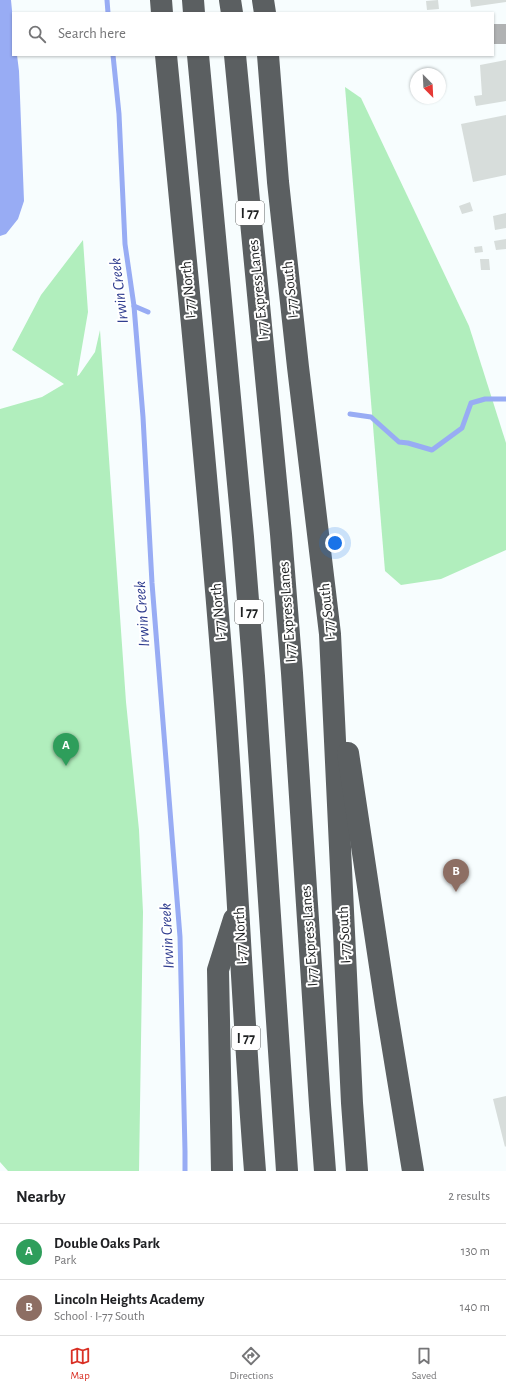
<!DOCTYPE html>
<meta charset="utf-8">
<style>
:root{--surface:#fff;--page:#f2f2f2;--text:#202124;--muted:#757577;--line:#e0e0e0;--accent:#d93025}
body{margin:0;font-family:"Alegreya Sans",sans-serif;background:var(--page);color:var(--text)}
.compass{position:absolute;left:410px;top:68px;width:36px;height:36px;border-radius:50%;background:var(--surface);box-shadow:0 1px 3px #0004;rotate:156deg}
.you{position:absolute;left:335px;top:543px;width:14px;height:14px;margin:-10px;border:3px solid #fff;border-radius:50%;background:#1a73e8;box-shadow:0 0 0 6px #1a73e833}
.badge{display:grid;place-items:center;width:26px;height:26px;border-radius:50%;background:var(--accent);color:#fff;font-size:13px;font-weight:700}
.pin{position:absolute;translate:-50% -33px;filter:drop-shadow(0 1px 2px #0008)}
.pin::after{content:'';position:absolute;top:21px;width:14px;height:12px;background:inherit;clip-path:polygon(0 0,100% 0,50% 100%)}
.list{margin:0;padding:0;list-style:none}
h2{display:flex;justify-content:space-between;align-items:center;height:52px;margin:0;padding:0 16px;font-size:17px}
h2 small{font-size:13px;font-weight:400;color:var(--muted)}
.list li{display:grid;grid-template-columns:26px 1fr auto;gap:12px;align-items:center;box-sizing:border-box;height:56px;padding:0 16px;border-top:1px solid var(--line)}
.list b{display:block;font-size:15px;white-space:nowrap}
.list p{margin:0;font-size:13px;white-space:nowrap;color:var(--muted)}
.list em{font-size:13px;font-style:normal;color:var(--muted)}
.icon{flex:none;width:22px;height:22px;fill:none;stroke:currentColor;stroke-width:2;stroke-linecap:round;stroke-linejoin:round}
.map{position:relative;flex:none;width:506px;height:1171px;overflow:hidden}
.search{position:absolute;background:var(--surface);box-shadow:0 1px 3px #0004;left:12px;right:12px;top:12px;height:44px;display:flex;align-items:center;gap:10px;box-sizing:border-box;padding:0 14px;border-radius:0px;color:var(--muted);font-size:15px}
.sheet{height:164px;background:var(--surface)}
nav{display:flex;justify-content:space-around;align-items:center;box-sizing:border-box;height:56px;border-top:1px solid var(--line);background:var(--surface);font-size:11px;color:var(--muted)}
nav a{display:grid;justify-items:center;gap:2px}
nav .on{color:var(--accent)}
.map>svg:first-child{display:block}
.green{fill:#b1eebd}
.water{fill:#98acf4}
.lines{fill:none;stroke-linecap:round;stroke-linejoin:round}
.stream{stroke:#98acf4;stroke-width:5}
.building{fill:#d7dddb}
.minor{stroke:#b0b2b3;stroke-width:20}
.highway{stroke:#5b5f61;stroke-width:22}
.labels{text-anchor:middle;stroke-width:4;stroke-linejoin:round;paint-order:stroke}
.shield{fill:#fff;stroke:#626464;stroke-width:1}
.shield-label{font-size:14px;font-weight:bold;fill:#1f2122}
.street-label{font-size:15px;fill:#1f2122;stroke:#fff}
.water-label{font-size:16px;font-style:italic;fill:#2f3d8f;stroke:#fff}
</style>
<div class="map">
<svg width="506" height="1171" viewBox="0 0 506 1171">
<rect width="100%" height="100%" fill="#f7fdfe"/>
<g class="green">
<polygon points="345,87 361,98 469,326 506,443 506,550 441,579 401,585 385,571"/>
<polygon points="83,240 88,312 77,376 79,375 95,352 100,330 126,702 139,830 143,912 139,1171 8,1171 0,1162 0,409 42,397 64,384 12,350 41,295"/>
</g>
<polygon class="water" points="0,0 11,0 13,21 13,55 17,55 19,71 24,201 18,219 6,234 0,236"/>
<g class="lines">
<g class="stream">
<polyline points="107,0 108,13"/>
<polyline points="113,55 119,114 125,244 134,306 143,417 152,583 180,937 185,1151 185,1171"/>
<polyline points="134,306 148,312"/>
<polyline points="350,414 371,417 399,442 408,443 432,450 462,428 471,403 485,399 506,399"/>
</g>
</g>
<g class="building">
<polygon points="438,0 439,9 427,10 426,1"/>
<polygon points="470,0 506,0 506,2 471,7"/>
<polygon points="506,60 506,101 476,106 474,96 482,95 480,65"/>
<polygon points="506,115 506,175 473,182 461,124"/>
<polygon points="470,202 473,211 462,214 459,206"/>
<polygon points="506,213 506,228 495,230 493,216"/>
<polygon points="506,239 506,249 496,250 494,241"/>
<polygon points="482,246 483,252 475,253 474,247"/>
<polygon points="480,259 489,259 490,270 481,270"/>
<polygon points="506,1096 506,1146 505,1147 493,1099"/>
</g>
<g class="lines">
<polyline class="minor" points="493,34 506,34"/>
<g class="highway">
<polyline points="161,0 162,13"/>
<polyline points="193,0 194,13"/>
<polyline points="230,0 232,13"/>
<polyline points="263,0 265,13"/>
<path d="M166,55c20,207 41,414 57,622 13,164 19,330 32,494"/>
<polyline points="198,55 243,537 254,676 287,1171"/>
<polyline points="235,55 281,534 292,673 320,1105 325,1171"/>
<polyline points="268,55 278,182 298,367 330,634 352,1103 357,1171"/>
<polyline points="348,753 386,1006 413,1171"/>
<polyline points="222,1171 218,970 234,919"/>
</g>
</g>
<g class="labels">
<g class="shield">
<rect x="236" y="201" width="28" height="24" rx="3"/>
<rect x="235" y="600" width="28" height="24" rx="3"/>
<rect x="232" y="1026" width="28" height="24" rx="3"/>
</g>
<g class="shield-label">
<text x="250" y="218">I 77</text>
<text x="249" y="617">I 77</text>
<text x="246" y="1043">I 77</text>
</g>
<g class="street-label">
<text transform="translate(188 290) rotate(-95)" y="5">I-77 North</text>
<text transform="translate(258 290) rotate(-96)" y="5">I 77 Express Lanes</text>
<text transform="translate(290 290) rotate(-96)" y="5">I-77 South</text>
<text transform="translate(218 612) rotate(-95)" y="5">I-77 North</text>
<text transform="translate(287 612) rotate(-94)" y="5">I 77 Express Lanes</text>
<text transform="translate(327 612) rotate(-96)" y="5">I-77 South</text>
<text transform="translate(344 935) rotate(-93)" y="5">I-77 South</text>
<text transform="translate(240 936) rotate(-93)" y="5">I-77 North</text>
<text transform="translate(309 936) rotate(-94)" y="5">I 77 Express Lanes</text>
</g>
<g class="water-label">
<text transform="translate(118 291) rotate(-97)" y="6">Irwin Creek</text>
<text transform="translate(141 614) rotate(-94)" y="6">Irwin Creek</text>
<text transform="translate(166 936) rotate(-93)" y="6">Irwin Creek</text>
</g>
</g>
</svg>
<svg class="compass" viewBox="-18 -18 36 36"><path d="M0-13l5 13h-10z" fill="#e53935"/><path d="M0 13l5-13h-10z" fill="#757577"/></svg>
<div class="you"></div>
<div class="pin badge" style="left:66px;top:766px;background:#2e9e5b">A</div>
<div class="pin badge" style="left:456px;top:892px;background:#8d6e63">B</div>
<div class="search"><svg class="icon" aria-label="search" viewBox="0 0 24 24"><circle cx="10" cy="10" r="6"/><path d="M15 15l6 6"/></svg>Search here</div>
</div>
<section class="sheet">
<h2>Nearby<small>2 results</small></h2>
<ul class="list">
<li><span class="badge" style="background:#2e9e5b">A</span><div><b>Double Oaks Park</b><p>Park</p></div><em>130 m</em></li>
<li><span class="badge" style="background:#8d6e63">B</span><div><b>Lincoln Heights Academy</b><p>School · I-77 South</p></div><em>140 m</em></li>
</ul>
</section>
<nav>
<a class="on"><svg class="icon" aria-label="map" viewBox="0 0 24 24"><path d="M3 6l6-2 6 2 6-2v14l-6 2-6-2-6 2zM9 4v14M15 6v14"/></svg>Map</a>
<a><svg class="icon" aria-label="directions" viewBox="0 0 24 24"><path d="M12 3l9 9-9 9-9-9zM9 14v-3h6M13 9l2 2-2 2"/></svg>Directions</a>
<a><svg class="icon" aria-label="saved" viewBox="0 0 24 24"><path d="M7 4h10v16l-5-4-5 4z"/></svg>Saved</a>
</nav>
